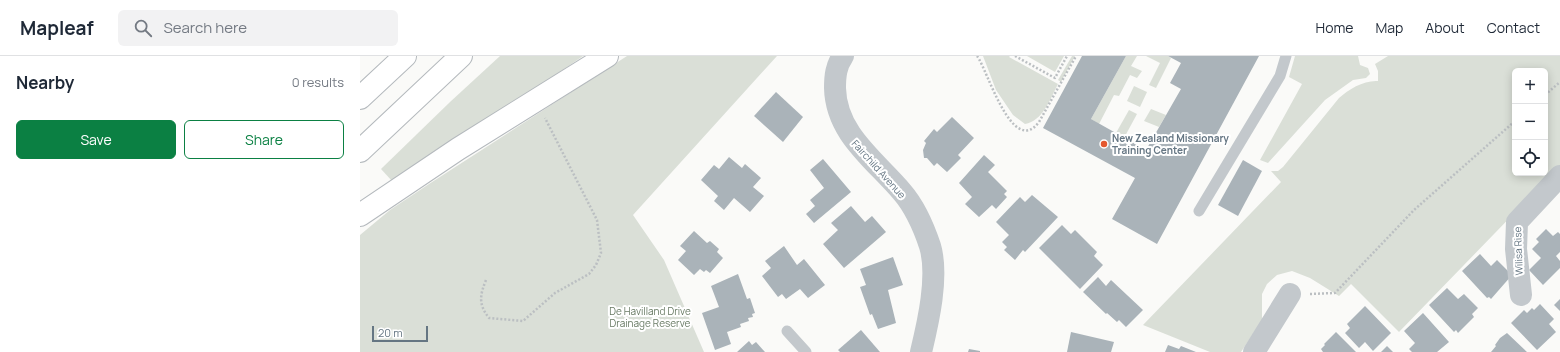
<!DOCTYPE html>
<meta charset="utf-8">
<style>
:root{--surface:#fff;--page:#f2f2f3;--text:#1f2937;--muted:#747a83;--line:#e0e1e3;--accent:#0b8043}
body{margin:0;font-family:Manrope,sans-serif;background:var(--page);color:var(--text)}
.controls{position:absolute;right:12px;top:12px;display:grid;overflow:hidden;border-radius:6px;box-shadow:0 2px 10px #0003}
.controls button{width:36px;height:36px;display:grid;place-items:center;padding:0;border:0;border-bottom:1px solid var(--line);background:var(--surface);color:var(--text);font:20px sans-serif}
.scale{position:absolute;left:12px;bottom:10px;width:56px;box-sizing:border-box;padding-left:4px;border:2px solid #657683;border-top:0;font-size:11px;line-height:14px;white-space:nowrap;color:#657683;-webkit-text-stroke:3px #fff;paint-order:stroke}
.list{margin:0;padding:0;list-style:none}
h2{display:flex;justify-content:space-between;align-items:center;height:52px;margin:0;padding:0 16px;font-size:17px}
h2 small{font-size:13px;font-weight:400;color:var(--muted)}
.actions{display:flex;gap:8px;padding:12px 16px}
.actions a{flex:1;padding:9px 0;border:1px solid var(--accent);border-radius:6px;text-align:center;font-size:14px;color:var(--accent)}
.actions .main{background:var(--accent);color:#fff}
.icon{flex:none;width:22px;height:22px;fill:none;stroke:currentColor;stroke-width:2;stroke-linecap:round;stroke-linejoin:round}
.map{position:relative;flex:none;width:1200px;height:296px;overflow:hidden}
header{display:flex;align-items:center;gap:24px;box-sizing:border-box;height:56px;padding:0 20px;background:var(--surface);border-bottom:1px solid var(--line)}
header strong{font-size:19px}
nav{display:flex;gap:22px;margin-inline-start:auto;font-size:14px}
.search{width:280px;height:36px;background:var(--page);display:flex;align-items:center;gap:10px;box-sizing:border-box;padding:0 14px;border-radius:6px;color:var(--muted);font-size:15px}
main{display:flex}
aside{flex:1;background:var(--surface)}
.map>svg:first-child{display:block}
.green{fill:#dadfd7;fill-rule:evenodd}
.building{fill:#aab3b9}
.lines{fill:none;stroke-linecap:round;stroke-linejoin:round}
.motorway-casing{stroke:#b4b9bd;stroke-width:24}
.path{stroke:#bbbfc2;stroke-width:2.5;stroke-dasharray:2 2;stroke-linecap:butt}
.service{stroke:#c3c8cc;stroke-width:11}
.minor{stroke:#c3c8cc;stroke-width:22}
.motorway{stroke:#fff;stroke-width:22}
.poi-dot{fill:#e4572e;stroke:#fff;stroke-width:1.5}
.labels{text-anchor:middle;stroke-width:4;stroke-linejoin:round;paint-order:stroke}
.poi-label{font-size:10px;font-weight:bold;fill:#657683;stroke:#fff;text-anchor:start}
.street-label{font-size:10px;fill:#657683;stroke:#fff}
.park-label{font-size:10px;fill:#687a64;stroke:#fff}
</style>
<header>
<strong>Mapleaf</strong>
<div class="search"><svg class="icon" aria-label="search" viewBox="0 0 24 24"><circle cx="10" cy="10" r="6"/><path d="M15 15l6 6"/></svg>Search here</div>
<nav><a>Home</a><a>Map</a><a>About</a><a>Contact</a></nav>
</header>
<main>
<aside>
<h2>Nearby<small>0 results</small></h2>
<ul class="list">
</ul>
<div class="actions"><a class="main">Save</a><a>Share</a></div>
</aside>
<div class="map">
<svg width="1200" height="296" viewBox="0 0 1200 296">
<rect width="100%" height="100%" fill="#fafaf8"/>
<g class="green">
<polygon points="140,0 223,0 155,47 32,125 21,113 90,46"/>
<polygon points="267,0 417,0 273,159 304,204 344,296 0,296 0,179 30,154 69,128"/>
<path d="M623,0h27l-1,1 49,27c-8,15 -15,37 -33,40l-12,-9 -17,-25z"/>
<polygon points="667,0 704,0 695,16"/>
<polygon points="712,0 715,0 701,26 698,24"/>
<polygon points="766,0 777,0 771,10 782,15 777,22 770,19 759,40 754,39 739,68 731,63"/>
<polygon points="786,0 808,0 811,2 796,32 789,29 800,7"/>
<polygon points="935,0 998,0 1000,9 1008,12 1010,18 1006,22 993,24 965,44 908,107 900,104 942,28 929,21"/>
<path d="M1028,0h172v110l-161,166 -48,-48 -12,12 -29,-18 -18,-7 -15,4 -10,9 -5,10v26l-21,32h-31l-67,-27 138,-143 -10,-11h7l5,-4 56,-69c10,-9 25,-18 39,-17v-10l-3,-7zM1155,15h30v102h-30z"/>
<polygon points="774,30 787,36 780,51 767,45"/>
<polygon points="791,53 806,59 799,71 784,65"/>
<polygon points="769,54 777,58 764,82 756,77"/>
</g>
<g class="building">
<polygon points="722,0 766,0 731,63 786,94 821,33 810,27 821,7 808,0 899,0 797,188 752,163 775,122 683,72"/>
<polygon points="416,36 443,61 423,86 394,60"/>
<polygon points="592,61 614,82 598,99 601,102 587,116 577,107 574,110 567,102 564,102 563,94 566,87 564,85 574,73 577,76"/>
<polygon points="624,99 635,109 628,116 647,135 644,138 647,141 636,153 632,149 619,161 605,148 612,141 599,127"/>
<polygon points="369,101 382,112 385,108 401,122 393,131 404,140 390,156 374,142 364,154 354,145 358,140 341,124 354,109 359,113"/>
<polygon points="463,103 491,136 454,167 446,158 455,150 450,144 464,132 450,114"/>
<polygon points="883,104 902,115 878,160 858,149"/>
<polygon points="672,139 698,161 665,196 663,194 655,204 644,194 647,191 642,186 649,179 636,166 660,141 665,146"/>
<polygon points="491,150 505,166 512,160 526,176 484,212 463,188 478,174 471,167"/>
<polygon points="702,169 711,178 715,174 737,196 734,200 743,209 720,233 679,192"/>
<polygon points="1186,173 1193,180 1198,176 1200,178 1200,196 1196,200 1200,205 1200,212 1183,229 1169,214 1181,202 1172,193 1179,186 1176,183"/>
<polygon points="334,175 347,187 350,185 359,193 357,196 363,202 350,217 346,214 344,216 340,213 334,219 318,204 326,195 320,190"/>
<polygon points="424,190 437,209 444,203 465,229 448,242 440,233 426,243 422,238 418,241 402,220 411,212 405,205"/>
<polygon points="1120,198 1131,210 1137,204 1152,219 1131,243 1129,241 1127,242 1102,215"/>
<polygon points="533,201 543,229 528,234 536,267 518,273 512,258 510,259 500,231 506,229 500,213"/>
<polygon points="378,218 387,243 390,242 395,257 392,258 393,261 388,262 389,265 380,268 381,271 367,276 371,288 355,294 342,257 359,251 351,230"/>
<polygon points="738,221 746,230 751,224 783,254 766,271 759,264 757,266 747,257 746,258 723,236"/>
<polygon points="1087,232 1098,243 1104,238 1118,252 1112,258 1114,261 1098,277 1096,274 1094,276 1069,249"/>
<polygon points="1200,243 1200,255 1194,249"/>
<polygon points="1180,248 1194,263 1189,268 1196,276 1177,294 1151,267 1164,254 1167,257 1172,252 1174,254"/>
<polygon points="1005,250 1031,277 1013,295 1005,286 999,292 985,277 990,272 987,268"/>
<polygon points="1063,257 1089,286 1077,296 1052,296 1049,293 1055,287 1044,275"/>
<polygon points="501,274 520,296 480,296 478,294"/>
<polygon points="711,276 754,286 751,296 707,296"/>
<polygon points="976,276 996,296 963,296 961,293 965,289 964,288"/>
<polygon points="1147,277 1167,296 1131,296 1136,290 1135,289 1140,282"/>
<polygon points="389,285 392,289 396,286 405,296 377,296"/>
<polygon points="808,289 819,293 821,290 836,296 805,296"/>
<polygon points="1027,290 1033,296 1021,296"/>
<polygon points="609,293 620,295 620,296 608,296"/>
</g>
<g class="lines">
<defs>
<g id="motorway">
<polyline points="0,42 45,0"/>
<polyline points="0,95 101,0"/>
<polyline points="0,159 98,93 247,0"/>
</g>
</defs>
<use href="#motorway" class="motorway-casing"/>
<g class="path">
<path d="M617,0c10,12 35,102 62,66l37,-66"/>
<polyline points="655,0 695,22 707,0"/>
<polyline points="1185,39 1200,26"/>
<path d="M126,224c-6,15 -8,24 3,38l34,3 32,-28 34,-19 7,-9 5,-12 -4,-33 -52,-102"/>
<polyline points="950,238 975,237 1054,154 1155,65"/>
</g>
<g class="service">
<polyline points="839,155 920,20 926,0"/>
<polyline points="427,275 446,296"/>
</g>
<g class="minor">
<path d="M483,0c-7,10 -8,20 -8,32 1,46 40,72 67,104 13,15 22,36 28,54 9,30 -2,77 -9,106"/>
<polyline points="1161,239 1156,193 1157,166 1200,120"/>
<polyline points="894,296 930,238"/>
</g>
<use href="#motorway" class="motorway"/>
</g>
<circle class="poi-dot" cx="744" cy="88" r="4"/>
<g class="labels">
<g class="poi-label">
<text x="752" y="86">New Zealand Missionary<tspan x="752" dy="12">Training Center</tspan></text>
</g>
<g class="street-label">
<text transform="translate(519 113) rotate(48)" y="4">Fairchild Avenue</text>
<text transform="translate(1158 195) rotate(-92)" y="4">Wilisa Rise</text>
</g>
<g class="park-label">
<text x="290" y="259">De Havilland Drive<tspan x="290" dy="12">Drainage Reserve</tspan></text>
</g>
</g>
</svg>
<div class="controls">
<button>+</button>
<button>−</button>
<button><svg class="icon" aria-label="locate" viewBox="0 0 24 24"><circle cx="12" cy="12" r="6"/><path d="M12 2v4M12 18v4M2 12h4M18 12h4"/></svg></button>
</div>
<div class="scale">20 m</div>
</div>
</main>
